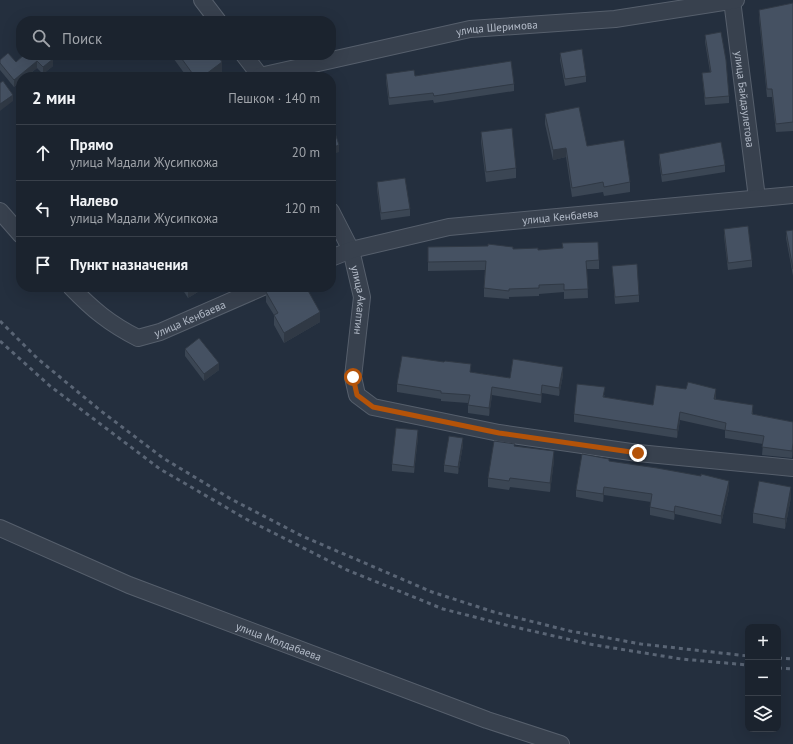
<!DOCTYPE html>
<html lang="ru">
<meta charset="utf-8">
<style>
:root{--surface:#1b232e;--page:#242b36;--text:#f1f3f6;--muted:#a0a4aa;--line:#39404a}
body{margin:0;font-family:"PT Sans",sans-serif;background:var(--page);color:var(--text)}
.controls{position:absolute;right:12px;bottom:12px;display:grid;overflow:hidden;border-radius:8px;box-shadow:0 4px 16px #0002}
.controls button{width:36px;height:36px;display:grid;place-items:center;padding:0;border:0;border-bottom:1px solid var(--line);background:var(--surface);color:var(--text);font:20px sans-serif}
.stop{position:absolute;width:12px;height:12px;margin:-9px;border:3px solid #b45309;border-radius:50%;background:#fff}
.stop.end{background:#b45309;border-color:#fff;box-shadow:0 1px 4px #0008}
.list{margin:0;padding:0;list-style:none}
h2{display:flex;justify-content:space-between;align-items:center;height:52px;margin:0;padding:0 16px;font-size:17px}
h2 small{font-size:13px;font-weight:400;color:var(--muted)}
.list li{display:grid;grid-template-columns:26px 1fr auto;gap:12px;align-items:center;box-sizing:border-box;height:56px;padding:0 16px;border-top:1px solid var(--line)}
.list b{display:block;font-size:15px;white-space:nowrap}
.list p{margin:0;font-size:13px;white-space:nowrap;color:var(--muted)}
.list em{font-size:13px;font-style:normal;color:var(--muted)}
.icon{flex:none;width:22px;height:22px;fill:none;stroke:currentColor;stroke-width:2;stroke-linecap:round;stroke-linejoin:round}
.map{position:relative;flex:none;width:793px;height:744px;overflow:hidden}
.search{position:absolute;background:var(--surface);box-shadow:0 4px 16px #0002;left:16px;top:16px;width:320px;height:44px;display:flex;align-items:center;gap:10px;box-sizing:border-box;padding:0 14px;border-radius:16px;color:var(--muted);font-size:15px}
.panel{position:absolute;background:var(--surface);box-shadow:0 4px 16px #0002;left:16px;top:72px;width:320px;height:220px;border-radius:16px}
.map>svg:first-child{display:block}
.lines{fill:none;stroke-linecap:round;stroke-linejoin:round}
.minor-casing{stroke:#565f6c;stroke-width:18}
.minor{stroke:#38414e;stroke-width:16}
.rail{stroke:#5a6575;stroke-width:3;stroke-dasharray:4 4;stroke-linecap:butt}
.wall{fill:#3b4654}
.shaded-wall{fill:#303945}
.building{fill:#455162;stroke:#303945}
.route{stroke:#b45309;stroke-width:5}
.labels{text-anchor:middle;stroke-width:3;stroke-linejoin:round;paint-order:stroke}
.street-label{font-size:11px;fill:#b4bcc9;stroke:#1d2633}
</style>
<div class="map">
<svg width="793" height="744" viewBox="0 0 793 744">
<rect width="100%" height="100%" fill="#242f3e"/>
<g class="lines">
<defs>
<g id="minor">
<polyline points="202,0 218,21"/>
<path id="s1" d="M732,0l25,198"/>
<polyline points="244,55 261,77"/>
<path id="s2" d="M260,76l210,-47 145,-10 121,-19"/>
<polyline points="0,211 21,235"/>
<path id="s3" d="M331,211l20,39 11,47 -9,80 4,18 16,12 126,26 139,20 155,15"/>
<path id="s4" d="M331,258l20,-8 98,-23 344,-32"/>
<path id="s5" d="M71,287c21,22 39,37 67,51l22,-6 103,-45"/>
<path id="s6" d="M0,528l129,57 358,135 74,24"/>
</g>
</defs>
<use href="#minor" class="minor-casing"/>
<use href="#minor" class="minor"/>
<g class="rail">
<polyline points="0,321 38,359 101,411 163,458 231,499 302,536 432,592 494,612 570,631 641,644 748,656"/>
<polyline points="0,341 50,386 160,469 246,519 347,570 443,609 506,625 589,644 681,659 748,665"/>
<polyline points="778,658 793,659"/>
<polyline points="778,668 793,669"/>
</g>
</g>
<g class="wall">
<polygon points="793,3 793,131 776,132 772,97 767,97 759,18 759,10"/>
<polygon points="705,35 729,96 729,103 705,105 702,73 710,72 705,42"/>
<polygon points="560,53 586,76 586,82 565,86 560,60"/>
<polygon points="24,55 53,66 43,74 37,68 26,77 21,77 21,81 14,87 0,70 0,60 16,62"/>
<polygon points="171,55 217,55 222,72 215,77 187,77"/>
<polygon points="386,74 514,84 514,91 434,103 433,100 389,105 386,81"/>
<polygon points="545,114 587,146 630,182 630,192 604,196 603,192 572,197 566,157 553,160 545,124"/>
<polygon points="481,132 516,168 516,178 486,182 481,142"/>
<polygon points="659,154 725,165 725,172 662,182 659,161"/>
<polygon points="377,182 410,209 410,216 381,220 377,189"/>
<polygon points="724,229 752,260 752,267 728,270 724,236"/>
<polygon points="793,230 793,276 786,238 786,231"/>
<polygon points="428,247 538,250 599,260 599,269 587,269 588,298 564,299 564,292 539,294 539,296 509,297 509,299 484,297 484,288 485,270 428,271"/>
<polygon points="612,266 639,295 639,302 615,304"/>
<polygon points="181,287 206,287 188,298"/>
<polygon points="266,292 320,322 284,343 274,325 274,315 266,302"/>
<polygon points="185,349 219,370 204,381 185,356"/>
<polygon points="471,372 510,378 563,375 559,396 542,393 541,403 492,395 489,416 468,413 468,403 441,401 441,399 397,392 397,384"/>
<polygon points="605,395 604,397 653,405 716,396 716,399 753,412 753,414 793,422 793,451 792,458 762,455 763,444 725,438 725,430 680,420 677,438 574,422 574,414"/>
<polygon points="418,437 414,473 392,471 392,464"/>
<polygon points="463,445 458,474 444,472 444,465"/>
<polygon points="515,446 554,460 550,492 510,487 509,490 488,487 488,478"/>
<polygon points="609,461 729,489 721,524 675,514 674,520 650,515 650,507 651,502 604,495 603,502 576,497 576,490"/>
<polygon points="791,497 785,529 753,523 753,513"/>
</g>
<g class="shaded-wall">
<polygon points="53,59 53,66 43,74 43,67"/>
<polygon points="37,61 37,68 26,77 21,77 21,81 14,87 14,80"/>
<polygon points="222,62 222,72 215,77 202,77"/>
<polygon points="13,95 13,101 0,111 0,104"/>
<polygon points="339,145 339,152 331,155 331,148"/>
<polygon points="566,148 566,157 553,160 553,150"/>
<polygon points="195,287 206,287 188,298 188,291"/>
<polygon points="320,312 320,322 284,343 284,333"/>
<polygon points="219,363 219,370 204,381 204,374"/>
<polygon points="563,367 563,375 559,396 559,388"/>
<polygon points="542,385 542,393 541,403 541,395"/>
<polygon points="492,387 492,395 489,416 489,408"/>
<polygon points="716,389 716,396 714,406 714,399"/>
<polygon points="680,412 680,420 677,438 677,430"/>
<polygon points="418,430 418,437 414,473 414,467"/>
<polygon points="463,438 463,445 458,474 458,467"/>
<polygon points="793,443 793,451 792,458 792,451"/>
<polygon points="554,451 554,460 550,492 550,483"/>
<polygon points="729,481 729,489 721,524 721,516"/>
<polygon points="604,487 604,495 603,502 603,494"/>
<polygon points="791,487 791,497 785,529 785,519"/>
<polygon points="675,506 675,514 674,520 674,512"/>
</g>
<g class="building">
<polygon points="793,3 793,122 776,124 772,89 767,89 759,10"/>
<polygon points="331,32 333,32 332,45 331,45"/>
<polygon points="721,32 726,60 729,96 705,98 702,73 711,72 705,35"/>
<polygon points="582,49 586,76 565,79 560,53"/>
<polygon points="8,53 16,62 24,55 49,55 53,59 43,67 37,61 14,80 0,63 0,60"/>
<polygon points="179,55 217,55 222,62 202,77 195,77"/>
<polygon points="511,61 514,84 434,96 433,93 389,98 386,74 414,70 415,76"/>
<polygon points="3,81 13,95 0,104 0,83"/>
<polygon points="579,107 587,146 624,140 630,182 604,187 603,182 572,188 566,148 553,150 545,114"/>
<polygon points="331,121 339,145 331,148"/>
<polygon points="512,128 516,168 486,172 481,132"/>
<polygon points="721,142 725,165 662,175 659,154"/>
<polygon points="405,178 410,209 381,213 377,182"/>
<polygon points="748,226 752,260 728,263 724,229"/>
<polygon points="793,230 793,269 786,231"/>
<polygon points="598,242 599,260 586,261 588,289 564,290 564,284 539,285 539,288 509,289 509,291 484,288 486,261 428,262 428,247 488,246 488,244 513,247 513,249 538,248 538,250 563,248 562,243"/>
<polygon points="637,264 639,295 615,297 612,266"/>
<polygon points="186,287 195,287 188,291"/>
<polygon points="275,287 306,287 320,312 284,333 274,315 278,313 266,292"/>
<polygon points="199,338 219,363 204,374 185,349"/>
<polygon points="402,356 444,362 445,361 471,364 470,372 510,378 513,359 563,367 559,388 542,385 541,395 492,387 489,408 468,405 470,395 441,393 441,391 397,384"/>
<polygon points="688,382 716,389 714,399 753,405 752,414 793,422 793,443 792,451 762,447 764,436 725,430 726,423 680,412 677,430 574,414 577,384 605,387 603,397 653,405 656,385 686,389"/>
<polygon points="396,428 418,430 414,467 392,464"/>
<polygon points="449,436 463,438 458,467 444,465"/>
<polygon points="494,441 515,444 514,446 554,451 550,483 510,478 509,481 488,478"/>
<polygon points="582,454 609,459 609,461 657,468 701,476 701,474 729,481 721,516 675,506 674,512 650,507 652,494 604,487 603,494 576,490"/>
<polygon points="759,481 791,487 785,519 753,513"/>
</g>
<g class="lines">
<polyline class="route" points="353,377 357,395 373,407 499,433 638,453"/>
</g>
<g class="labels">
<g class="street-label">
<text dy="4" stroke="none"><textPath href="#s2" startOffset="242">улица Шеримова</textPath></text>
<text dy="4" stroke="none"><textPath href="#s1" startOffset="100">улица Байдаулетова</textPath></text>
<text dy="4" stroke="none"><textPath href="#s4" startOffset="234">улица Кенбаева</textPath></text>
<text dy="4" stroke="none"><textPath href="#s3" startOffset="95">улица Акаптин</textPath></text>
<text dy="4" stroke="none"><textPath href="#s5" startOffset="140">улица Кенбаева</textPath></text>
<text dy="4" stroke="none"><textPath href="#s6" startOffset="301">улица Молдабаева</textPath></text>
</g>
</g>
</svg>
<div class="controls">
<button>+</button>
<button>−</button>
<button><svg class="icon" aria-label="layers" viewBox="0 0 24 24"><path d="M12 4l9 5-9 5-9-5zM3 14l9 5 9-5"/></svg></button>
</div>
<div class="stop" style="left:353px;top:377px"></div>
<div class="stop end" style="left:638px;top:453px"></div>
<div class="search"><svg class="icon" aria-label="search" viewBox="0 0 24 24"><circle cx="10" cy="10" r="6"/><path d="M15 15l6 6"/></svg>Поиск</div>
<section class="panel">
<h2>2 мин<small>Пешком · 140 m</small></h2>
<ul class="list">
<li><svg class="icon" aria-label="ahead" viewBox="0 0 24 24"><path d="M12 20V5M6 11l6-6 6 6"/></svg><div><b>Прямо</b><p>улица Мадали Жусипкожа</p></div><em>20 m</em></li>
<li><svg class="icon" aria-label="left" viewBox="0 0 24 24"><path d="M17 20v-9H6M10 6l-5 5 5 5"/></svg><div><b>Налево</b><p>улица Мадали Жусипкожа</p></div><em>120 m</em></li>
<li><svg class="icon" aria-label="arrive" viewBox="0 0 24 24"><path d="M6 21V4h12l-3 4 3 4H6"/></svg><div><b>Пункт назначения</b></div></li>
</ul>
</section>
</div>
